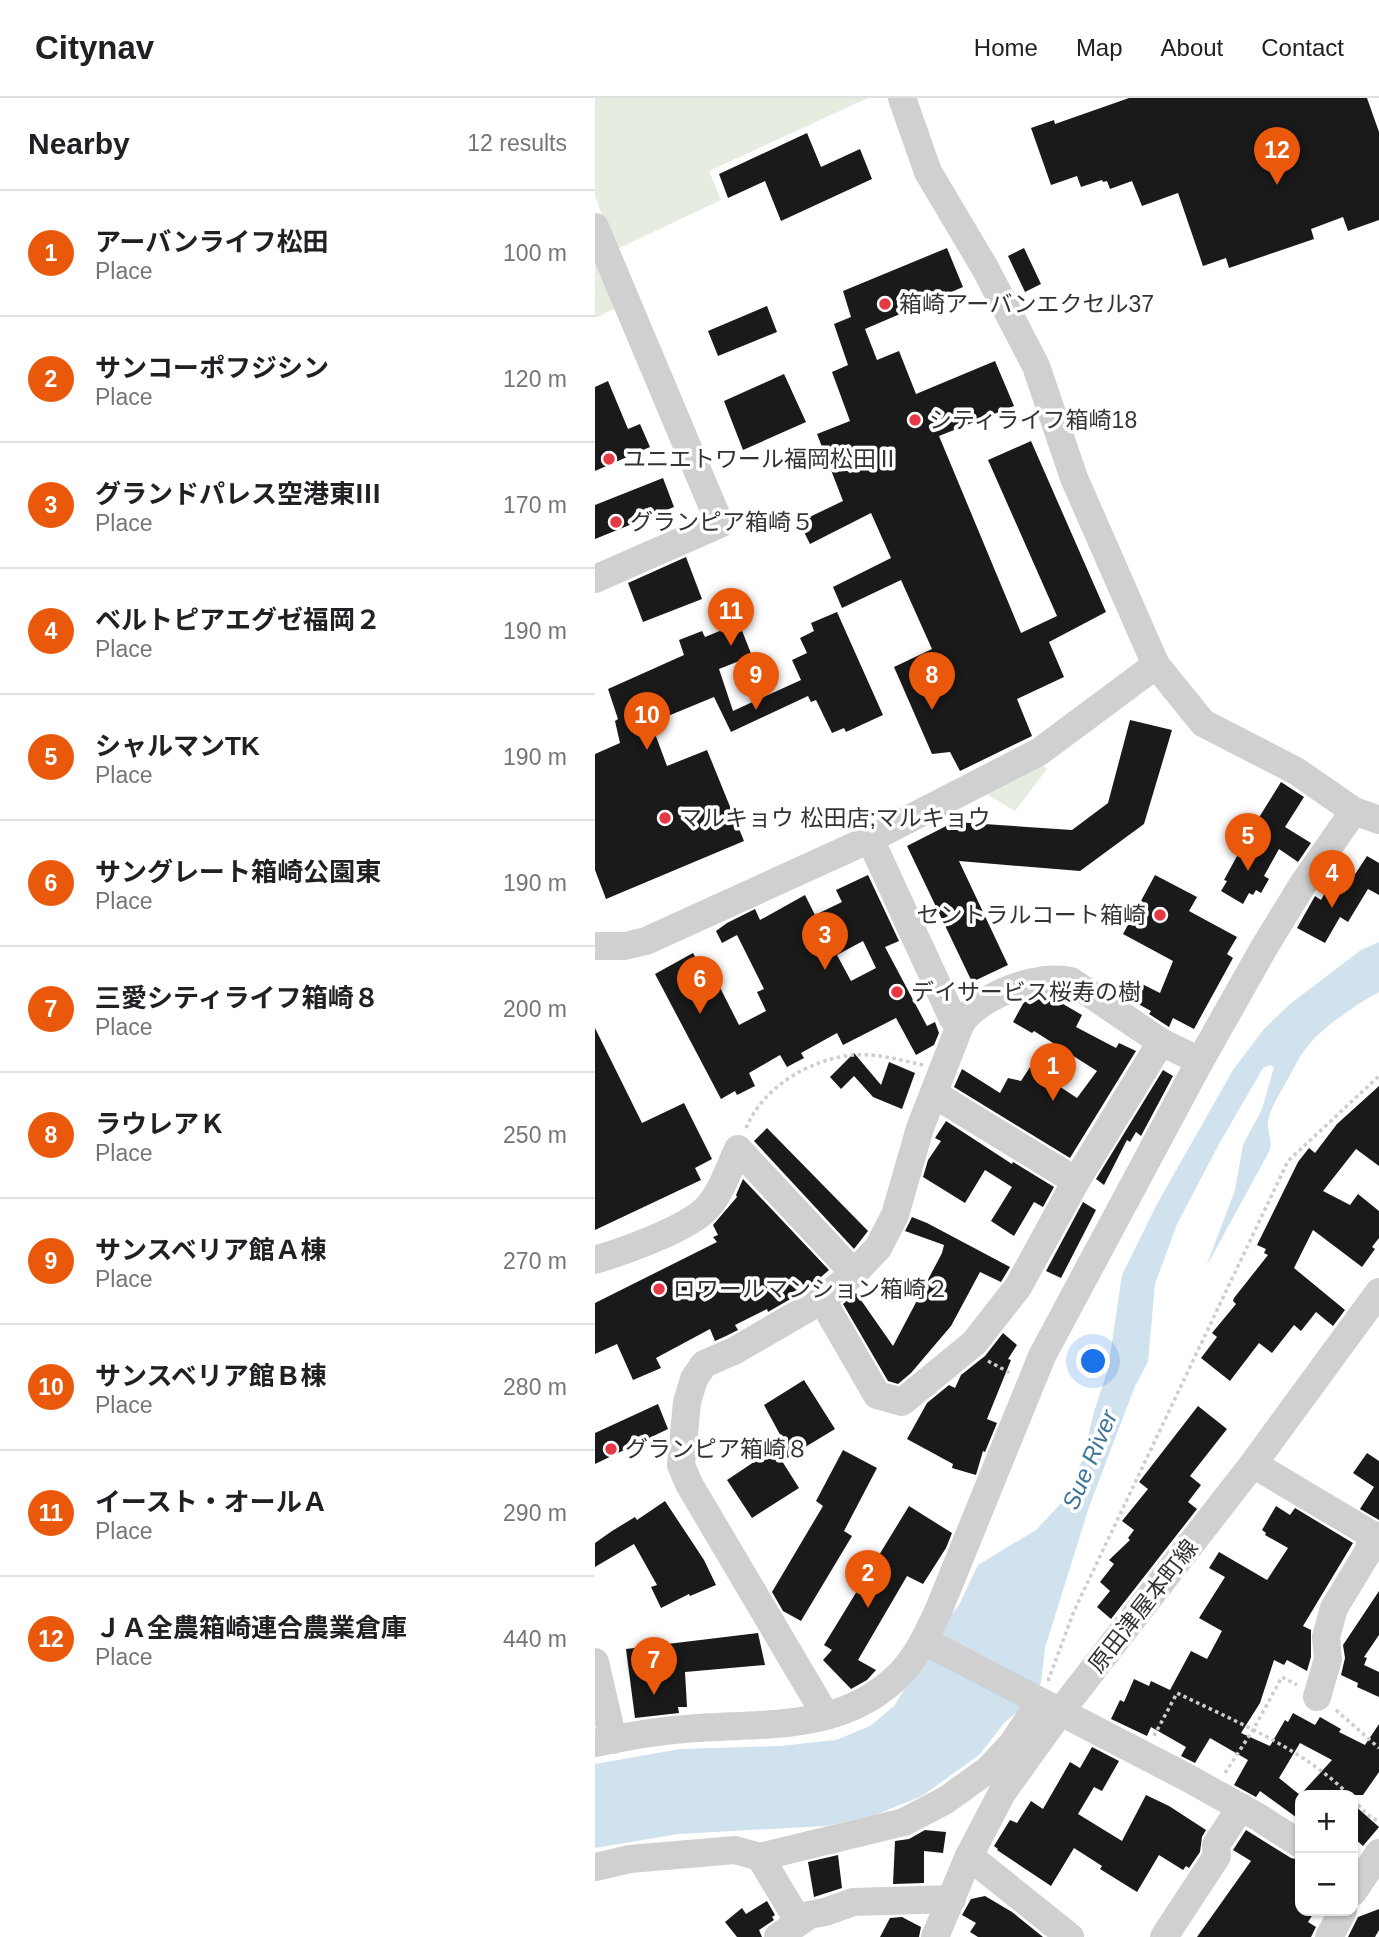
<!DOCTYPE html>
<meta charset="utf-8">
<style>
:root{--surface:#fff;--page:#f2f2f2;--text:#202124;--muted:#757577;--line:#e0e0e0;--accent:#ea580c}
body{margin:0;font-family:Arial,"Noto Sans JP",sans-serif;background:var(--page);color:var(--text)}
.controls{position:absolute;right:21px;bottom:21px;display:grid;overflow:hidden;border-radius:14px;box-shadow:0 2px 5px #0004}
.controls button{width:63px;height:63px;display:grid;place-items:center;padding:0;border:0;border-bottom:2px solid var(--line);background:var(--surface);color:var(--text);font:35px sans-serif}
.you{position:absolute;left:499px;top:1264px;width:24px;height:24px;margin:-18px;border:5px solid #fff;border-radius:50%;background:#1a73e8;box-shadow:0 0 0 10px #1a73e833}
.badge{display:grid;place-items:center;width:46px;height:46px;border-radius:50%;background:var(--accent);color:#fff;font-size:23px;font-weight:700}
.pin{position:absolute;translate:-50% -58px;filter:drop-shadow(0 2px 4px #0008)}
.pin::after{content:'';position:absolute;top:37px;width:24px;height:21px;background:inherit;clip-path:polygon(0 0,100% 0,50% 100%)}
.list{margin:0;padding:0;list-style:none}
h2{display:flex;justify-content:space-between;align-items:center;height:91px;margin:0;padding:0 28px;font-size:30px}
h2 small{font-size:23px;font-weight:400;color:var(--muted)}
.list li{display:grid;grid-template-columns:46px 1fr auto;gap:21px;align-items:center;box-sizing:border-box;height:126px;padding:0 28px;border-top:2px solid var(--line)}
.list b{display:block;font-size:26px;white-space:nowrap}
.list p{margin:0;font-size:23px;white-space:nowrap;color:var(--muted)}
.list em{font-size:23px;font-style:normal;color:var(--muted)}
.map{position:relative;flex:none;width:784px;height:1839px;overflow:hidden}
header{display:flex;align-items:center;gap:42px;box-sizing:border-box;height:98px;padding:0 35px;background:var(--surface);border-bottom:2px solid var(--line)}
header strong{font-size:33px}
nav{display:flex;gap:38px;margin-inline-start:auto;font-size:24px}
main{display:flex}
aside{flex:1;background:var(--surface)}
.map>svg:first-child{display:block}
.green{fill:#e6ecdf}
.water{fill:#cfe2ee}
.building{fill:#1a1a1a;fill-rule:evenodd}
.lines{fill:none;stroke-linecap:round;stroke-linejoin:round}
.path{stroke:#cdcdcd;stroke-width:3.5;stroke-dasharray:3.5 3.5;stroke-linecap:butt}
.minor{stroke:#d0d0d0;stroke-width:28}
.poi-dot{fill:#e63946;stroke:#fff;stroke-width:2.5}
.labels{text-anchor:middle;stroke-width:7;stroke-linejoin:round;paint-order:stroke}
.poi-label{font-size:23px;fill:#333;stroke:#fff;text-anchor:start}
.street-label{font-size:23px;fill:#333;stroke:#fff}
.water-label{font-size:24px;font-style:italic;fill:#3f7597;stroke:#fff}
</style>
<header>
<strong>Citynav</strong>
<nav><a>Home</a><a>Map</a><a>About</a><a>Contact</a></nav>
</header>
<main>
<aside>
<h2>Nearby<small>12 results</small></h2>
<ul class="list">
<li><span class="badge">1</span><div><b>アーバンライフ松田</b><p>Place</p></div><em>100 m</em></li>
<li><span class="badge">2</span><div><b>サンコーポフジシン</b><p>Place</p></div><em>120 m</em></li>
<li><span class="badge">3</span><div><b>グランドパレス空港東Ⅲ</b><p>Place</p></div><em>170 m</em></li>
<li><span class="badge">4</span><div><b>ベルトピアエグゼ福岡２</b><p>Place</p></div><em>190 m</em></li>
<li><span class="badge">5</span><div><b>シャルマンTK</b><p>Place</p></div><em>190 m</em></li>
<li><span class="badge">6</span><div><b>サングレート箱崎公園東</b><p>Place</p></div><em>190 m</em></li>
<li><span class="badge">7</span><div><b>三愛シティライフ箱崎８</b><p>Place</p></div><em>200 m</em></li>
<li><span class="badge">8</span><div><b>ラウレアＫ</b><p>Place</p></div><em>250 m</em></li>
<li><span class="badge">9</span><div><b>サンスベリア館Ａ棟</b><p>Place</p></div><em>270 m</em></li>
<li><span class="badge">10</span><div><b>サンスベリア館Ｂ棟</b><p>Place</p></div><em>280 m</em></li>
<li><span class="badge">11</span><div><b>イースト・オールＡ</b><p>Place</p></div><em>290 m</em></li>
<li><span class="badge">12</span><div><b>ＪＡ全農箱崎連合農業倉庫</b><p>Place</p></div><em>440 m</em></li>
</ul>
</aside>
<div class="map">
<svg width="784" height="1839" viewBox="0 0 784 1839">
<rect width="100%" height="100%" fill="#fff"/>
<g class="green">
<polygon points="0,0 273,0 114,73 126,102 20,152 0,98"/>
<polygon points="0,159 21,210 0,220"/>
<polygon points="445,664 452,671 420,713 388,694"/>
</g>
<path class="water" d="M784,844v50c-22,12 -57,35 -72,55 -9,11 -15,25 -22,37 -6,11 -17,28 -17,40 0,10 4,16 2,26l-64,117 29,-77 8,-45 19,-36 12,-42 -4,-2 -7,3 -44,76 -42,80 -22,60 -7,78 -13,24 -46,121 -44,141 -4,35 -16,23 -20,16 -26,33 -57,41 -47,19 -49,11 -148,8 -83,14v-84l85,-15 99,-3 57,-6 34,-14 24,-20 47,-77 18,-24 19,-40 58,-35 31,-33 16,-39 11,-46 14,-43 14,-94 35,-71 76,-134 31,-41 26,-25 71,-54z"/>
<g class="building">
<polygon points="534,0 772,0 784,34 784,122 753,133 748,119 716,131 719,141 634,170 631,160 608,168 583,95 547,108 537,83 515,91 512,83 508,84 507,82 486,89 482,78 456,87 436,30 459,22 460,26"/>
<polygon points="212,35 226,69 265,51 277,81 186,123 170,83 133,100 124,76"/>
<polygon points="352,150 368,189 270,231 282,262 304,253 321,296 400,263 419,308 344,338 426,535 462,518 393,362 436,343 511,514 454,544 469,579 422,601 437,638 365,673 355,654 337,656 299,569 337,551 306,482 247,510 238,489 296,460 276,415 215,446 204,424 248,403 222,336 255,323 237,274 253,267 239,226 256,219 248,193"/>
<polygon points="429,150 446,186 430,194 413,158"/>
<polygon points="172,208 182,234 123,258 113,233"/>
<polygon points="189,276 211,324 148,352 129,303"/>
<polygon points="13,283 33,331 45,326 55,349 0,373 0,289"/>
<polygon points="68,380 79,409 0,441 0,407"/>
<polygon points="91,459 107,501 48,524 33,485"/>
<polygon points="242,514 288,617 251,634 249,630 237,635 221,602 216,604 213,598 136,634 119,599 56,625 72,668 112,652 149,743 11,801 0,772 0,656 25,645 20,623 23,621 13,591 89,557 84,542 107,533 110,539 144,525 157,558 124,571 138,613 206,582 197,562 212,555 205,540 219,533 216,525"/>
<polygon points="535,622 577,632 549,726 485,773 364,763 413,867 377,884 312,748 359,724 477,732 513,705"/>
<polygon points="686,684 709,699 690,729 716,745 703,764 684,751 669,778 674,781 666,795 661,792 658,797 654,795 648,806 626,793 632,783 629,782 655,734"/>
<polygon points="772,758 784,765 784,797 773,791 753,824 745,819 730,845 702,830 720,798 726,802 739,778 753,787"/>
<path d="M273,777l31,66 -14,6 42,79 8,-4 4,11 -5,12 -18,10 -20,-37 -53,27 -6,-12 -36,20 3,5 -17,9 -7,-12 -31,18 6,13 -18,9 -2,-4 -14,8 -66,-125 38,-21 6,11 7,-4 33,65 27,-14 -9,-19 7,-3 -27,-54 -15,8 -6,-12 11,-8 28,-14 5,11 45,-25 10,20 27,-13 -6,-12zM268,843l13,27 -25,13 -14,-26z"/>
<polygon points="560,777 602,799 594,813 642,839 632,856 638,860 599,931 578,920 574,929 554,916 556,913 536,902 545,885 565,895 578,863 528,836"/>
<polygon points="456,899 487,917 481,929 521,950 524,945 541,953 475,1060 359,989 367,971 405,995 413,980 426,983 435,969 482,1000 502,973 439,933 437,935 418,924 429,904"/>
<polygon points="0,930 47,1025 89,1005 117,1061 100,1070 106,1082 0,1132"/>
<polygon points="259,955 286,987 294,964 320,975 307,1011 278,999 259,978 246,991 235,979"/>
<polygon points="568,972 578,978 546,1038 541,1034 535,1044 532,1042 509,1087 501,1081"/>
<polygon points="784,988 784,1068 761,1051 728,1093 755,1107 763,1096 784,1113 784,1140 777,1149 780,1151 767,1169 718,1132 699,1170 750,1212 738,1228 721,1214 706,1233 699,1227 677,1255 664,1245 635,1283 606,1260 622,1239 617,1235 641,1206 638,1203 639,1200 673,1157 669,1155 671,1151 662,1147 703,1064 714,1050 720,1055 742,1026"/>
<polygon points="351,1023 417,1066 418,1064 459,1089 448,1109 439,1104 419,1138 396,1123 417,1089 390,1072 370,1105 328,1079 333,1062 346,1043 340,1040"/>
<polygon points="172,1030 273,1133 259,1151 159,1043"/>
<polygon points="148,1081 234,1172 211,1192 173,1214 172,1211 140,1227 143,1232 131,1238 120,1243 115,1231 61,1260 66,1270 38,1282 22,1246 0,1256 0,1205 122,1144 118,1139 123,1137 118,1127 142,1099 141,1097"/>
<polygon points="488,1104 501,1112 466,1180 451,1173"/>
<polygon points="317,1119 332,1125 415,1169 406,1184 385,1174 356,1228 316,1275 303,1286 293,1283 248,1206 261,1195 298,1248 347,1155 349,1147 310,1133"/>
<polygon points="408,1235 422,1247 413,1261 416,1262 392,1321 402,1325 390,1354 388,1353 381,1377 357,1370 358,1366 312,1341 332,1305 354,1287 360,1290 366,1277 390,1258"/>
<polygon points="209,1282 240,1331 187,1363 204,1390 157,1420 132,1382 189,1344 169,1307"/>
<polygon points="63,1306 73,1331 0,1366 0,1335"/>
<polygon points="603,1308 632,1331 595,1378 606,1387 593,1404 602,1411 516,1521 502,1509 515,1493 505,1484 519,1466 514,1462 535,1442 533,1440 539,1432 527,1423 553,1391 544,1384"/>
<polygon points="248,1352 282,1370 249,1433 257,1438 206,1523 188,1513 177,1494 228,1408 221,1403"/>
<polygon points="772,1355 784,1363 784,1422 765,1411 779,1389 758,1375"/>
<polygon points="70,1403 109,1462 121,1487 95,1498 94,1496 66,1510 56,1489 62,1487 39,1446 0,1469 0,1445 17,1433 40,1419 42,1422"/>
<polygon points="314,1408 357,1435 351,1450 328,1486 312,1478 263,1562 281,1572 272,1582 256,1591 228,1562 237,1552 229,1547"/>
<path d="M681,1408l14,9 5,-7 58,35 -50,83 8,4v27l-4,14 -20,-11 -3,5 -10,-5 -14,43 -19,30 29,13 15,-26 3,2 5,-9 22,12 5,-8 21,12 -2,3 26,13 14,-21v48l-16,23h-63v25l-40,-29 -4,6 -22,-12 14,-25 -38,-22 -15,25 -14,-7 5,-9 -35,-20 -4,9 -36,-17 9,-19 4,2 10,-23 15,7 2,-5 19,9 21,-39 16,8 15,-28 -23,-13 26,-41 -16,-9 10,-16 48,28 21,-32 -23,-13 1,-2 -4,-3zM705,1645l32,17 -32,35 -21,-17z"/>
<polygon points="784,1493 784,1537 769,1559 772,1560 769,1567 784,1574 784,1599 762,1589 763,1585 746,1577 750,1560 748,1547"/>
<polygon points="163,1535 170,1567 90,1574 92,1609 83,1609 84,1615 40,1620 31,1551"/>
<polygon points="497,1649 524,1663 507,1693 499,1689 483,1716 527,1743 551,1697 574,1708 611,1732 607,1739 605,1754 594,1770 591,1768 588,1772 564,1757 542,1794 505,1771 507,1768 479,1750 456,1788 402,1752 403,1751 399,1748 415,1722 422,1725 436,1703 448,1711 475,1664 485,1670"/>
<polygon points="758,1706 784,1729 768,1748 758,1739"/>
<polygon points="330,1732 351,1734 348,1755 329,1753 329,1785 298,1786 300,1743 314,1741"/>
<polygon points="651,1732 696,1760 705,1762 705,1813 720,1813 713,1824 721,1829 716,1839 602,1839 656,1763 638,1752"/>
<polygon points="243,1757 247,1790 219,1799 213,1764"/>
<polygon points="390,1798 417,1814 448,1839 383,1839 375,1834 381,1825 367,1817 376,1801"/>
<polygon points="172,1803 180,1817 177,1819 179,1822 164,1832 167,1839 142,1839 130,1824 147,1810 151,1816"/>
<polygon points="784,1811 784,1832 780,1839 753,1839 763,1819"/>
<polygon points="307,1819 326,1829 324,1839 285,1839 295,1820"/>
</g>
<g class="lines">
<g class="path">
<path d="M151,1030c17,-41 64,-69 107,-73 24,-2 47,5 70,10"/>
<polyline points="393,1263 417,1276"/>
<polyline points="453,1583 479,1513 693,1063 784,978"/>
<polyline points="741,1612 784,1650"/>
<path d="M559,1638l23,-43c57,28 127,56 172,102"/>
<polyline points="630,1675 658,1632 687,1579 702,1587"/>
<polyline points="758,1702 772,1716 784,1724"/>
</g>
<g class="minor">
<polyline points="307,0 333,74 390,170 441,268 479,380 561,567 608,625 701,673 759,713 784,722"/>
<polyline points="0,129 125,426 0,481"/>
<polyline points="275,741 358,921 366,925"/>
<polyline points="0,848 30,848 51,843 275,741 444,654 561,567"/>
<polyline points="339,996 481,1083"/>
<path d="M0,1162c29,-9 93,-31 113,-53 14,-16 21,-39 30,-58l116,124"/>
<polyline points="227,1202 282,1297 307,1304 379,1245 423,1189 481,1083 566,944"/>
<polyline points="658,1366 784,1441"/>
<polyline points="329,1543 593,1680 663,1719 705,1746"/>
<polyline points="0,1564 18,1642"/>
<polyline points="722,1599 733,1561 731,1539 739,1510 773,1454 778,1437"/>
<path d="M231,1618l-137,-232 -8,-19 6,-63 7,-23 10,-15 30,-13 88,-51 32,-27 24,-25 17,-33 25,-87 41,-105c18,-27 77,-50 110,-42l90,61 39,19"/>
<path d="M0,1645c29,-6 60,-12 90,-14 77,-7 157,5 216,-56 17,-18 28,-42 38,-64l103,-253 158,-295 65,-115 38,-62 51,-73"/>
<polyline points="374,1758 475,1839"/>
<polyline points="165,1759 204,1824"/>
<polyline points="0,1769 35,1761 140,1752 165,1759 309,1724 351,1702 394,1671 418,1645 445,1604"/>
<polyline points="758,1794 784,1755"/>
<polyline points="183,1839 214,1817 230,1814 258,1804 357,1801"/>
<polyline points="340,1839 374,1758 407,1695 465,1614 658,1366 784,1194"/>
<polyline points="569,1839 622,1758 621,1747 646,1709"/>
<polyline points="734,1839 748,1813"/>
</g>
</g>
<g class="poi-dot">
<circle cx="290" cy="206" r="7"/>
<circle cx="320" cy="322" r="7"/>
<circle cx="14" cy="361" r="7"/>
<circle cx="21" cy="424" r="7"/>
<circle cx="70" cy="720" r="7"/>
<circle cx="565" cy="817" r="7"/>
<circle cx="302" cy="894" r="7"/>
<circle cx="64" cy="1191" r="7"/>
<circle cx="16" cy="1351" r="7"/>
</g>
<g class="labels">
<g class="poi-label">
<text x="304" y="214">箱崎アーバンエクセル37</text>
<text x="334" y="330">シティライフ箱崎18</text>
<text x="28" y="369">ユニエトワール福岡松田Ⅱ</text>
<text x="35" y="432">グランピア箱崎５</text>
<text x="84" y="728">マルキョウ 松田店;マルキョウ</text>
<text x="551" y="825" text-anchor="end">セントラルコート箱崎</text>
<text x="316" y="902">デイサービス桜寿の樹</text>
<text x="78" y="1199">ロワールマンション箱崎２</text>
<text x="30" y="1359">グランピア箱崎８</text>
</g>
<g class="street-label">
<text transform="translate(548 1508) rotate(-52)" y="8">原田津屋本町線</text>
</g>
<g class="water-label">
<text transform="translate(495 1362) rotate(-67)" y="8">Sue River</text>
</g>
</g>
</svg>
<div class="controls">
<button>+</button>
<button>−</button>
</div>
<div class="you"></div>
<div class="pin badge" style="left:458px;top:1003px">1</div>
<div class="pin badge" style="left:273px;top:1510px">2</div>
<div class="pin badge" style="left:230px;top:872px">3</div>
<div class="pin badge" style="left:737px;top:810px">4</div>
<div class="pin badge" style="left:653px;top:773px">5</div>
<div class="pin badge" style="left:105px;top:916px">6</div>
<div class="pin badge" style="left:59px;top:1597px">7</div>
<div class="pin badge" style="left:337px;top:612px">8</div>
<div class="pin badge" style="left:161px;top:612px">9</div>
<div class="pin badge" style="left:52px;top:652px">10</div>
<div class="pin badge" style="left:136px;top:548px">11</div>
<div class="pin badge" style="left:682px;top:87px">12</div>
</div>
</main>
